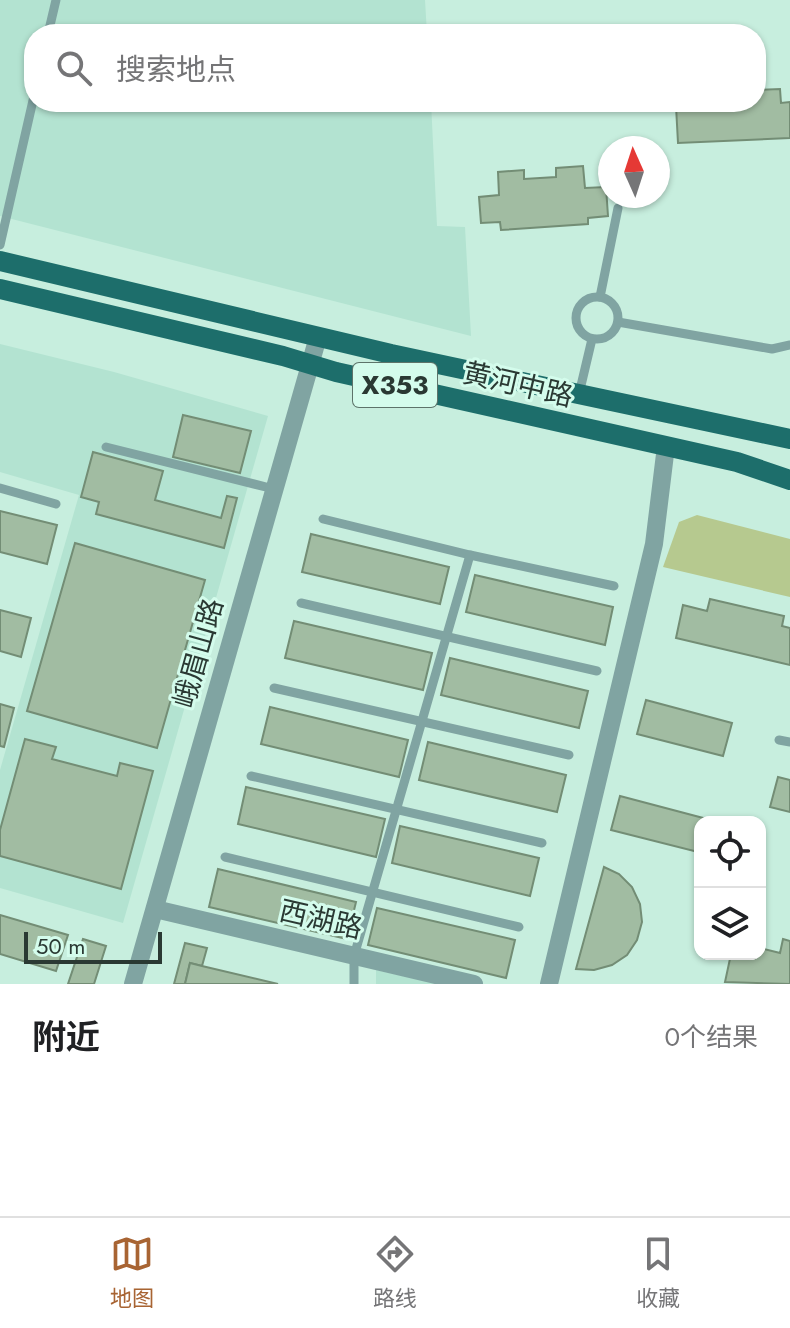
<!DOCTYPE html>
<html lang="zh">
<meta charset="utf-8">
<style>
:root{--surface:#fff;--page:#f2f2f2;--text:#202124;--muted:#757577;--line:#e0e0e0;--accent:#a86433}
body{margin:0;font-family:Jost,"Noto Sans SC",sans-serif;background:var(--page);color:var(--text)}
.controls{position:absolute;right:24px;bottom:24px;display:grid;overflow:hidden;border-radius:16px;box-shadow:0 2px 6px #0004}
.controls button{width:72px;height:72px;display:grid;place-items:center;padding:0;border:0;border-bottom:2px solid var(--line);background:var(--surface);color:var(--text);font:40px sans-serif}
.compass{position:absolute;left:598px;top:136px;width:72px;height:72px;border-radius:50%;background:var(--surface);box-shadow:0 2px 6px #0004;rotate:357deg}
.scale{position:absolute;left:24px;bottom:20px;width:138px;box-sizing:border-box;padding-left:8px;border:4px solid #2a3933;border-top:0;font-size:22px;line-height:28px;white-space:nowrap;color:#2a3933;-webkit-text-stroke:6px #d4fcec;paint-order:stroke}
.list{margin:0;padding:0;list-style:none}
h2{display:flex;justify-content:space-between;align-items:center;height:104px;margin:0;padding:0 32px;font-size:34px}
h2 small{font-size:26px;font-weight:400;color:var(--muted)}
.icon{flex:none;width:44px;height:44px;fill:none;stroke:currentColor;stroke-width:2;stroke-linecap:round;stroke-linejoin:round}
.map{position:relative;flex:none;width:790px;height:984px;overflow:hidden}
.search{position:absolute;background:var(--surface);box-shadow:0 2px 6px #0004;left:24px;right:24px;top:24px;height:88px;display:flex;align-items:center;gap:20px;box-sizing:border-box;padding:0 28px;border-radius:32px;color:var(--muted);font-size:30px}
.sheet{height:232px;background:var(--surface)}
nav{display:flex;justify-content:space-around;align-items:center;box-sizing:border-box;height:112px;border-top:2px solid var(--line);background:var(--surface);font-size:22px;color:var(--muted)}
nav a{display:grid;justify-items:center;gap:4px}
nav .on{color:var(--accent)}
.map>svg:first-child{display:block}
.built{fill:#b3e3d1}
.green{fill:#b6c98f}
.building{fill:#a1bca2;stroke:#738d75;stroke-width:2}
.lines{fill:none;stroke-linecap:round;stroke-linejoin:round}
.lane{stroke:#80a4a2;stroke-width:9}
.street{stroke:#80a4a2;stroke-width:18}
.primary{stroke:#1d6e6b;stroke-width:20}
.labels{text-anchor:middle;stroke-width:6;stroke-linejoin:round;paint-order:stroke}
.shield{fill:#d4fcec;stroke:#5d746a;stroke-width:2}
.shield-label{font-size:26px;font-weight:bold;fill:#2a3933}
.street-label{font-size:28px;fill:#2a3933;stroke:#d4fcec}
</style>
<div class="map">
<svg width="790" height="984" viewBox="0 0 790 984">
<rect width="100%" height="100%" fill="#c7eede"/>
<g class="built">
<polygon points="0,0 425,0 427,34 34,34 34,102 431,102 437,226 465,227 471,336 0,216"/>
<polygon points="0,344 114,372 268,416 123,923 0,888 0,770 79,495 0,472"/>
<polygon points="376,970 438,984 376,984"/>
</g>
<polygon class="green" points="697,515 790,539 790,597 663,567 679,522"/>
<g class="building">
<polygon points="780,89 781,103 790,102 790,138 678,143 676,106 694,105 694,102 756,102 756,90"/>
<polygon points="583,166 585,188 606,187 608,216 588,218 588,224 501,230 500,222 481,223 479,197 499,195 498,172 524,170 524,179 556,177 556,168"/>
<polygon points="183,415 251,431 240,473 173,457"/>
<polygon points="93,452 163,471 155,500 221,518 227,496 237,498 224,548 96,514 99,502 81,497"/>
<polygon points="0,511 57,525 47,564 0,552"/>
<polygon points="311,534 449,567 440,604 302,572"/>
<polygon points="75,543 205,580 157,748 27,711"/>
<polygon points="475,575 613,607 605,645 466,612"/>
<polygon points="710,599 784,616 782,626 790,628 790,665 676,638 683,605 707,611"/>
<polygon points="0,610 31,618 21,657 0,651"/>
<polygon points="294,621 432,653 423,690 285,658"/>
<polygon points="450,658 588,691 579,728 441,695"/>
<polygon points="646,700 732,723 723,756 637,734"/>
<polygon points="0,704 14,708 4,747 0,746"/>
<polygon points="270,707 408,740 399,777 261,744"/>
<polygon points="25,739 56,747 52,759 117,776 120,763 153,771 121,889 0,856 0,830"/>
<polygon points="428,742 566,775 557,812 419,780"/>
<polygon points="778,777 790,780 790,812 770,807"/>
<polygon points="246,787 385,819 376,857 238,824"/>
<polygon points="620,796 707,819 706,822 700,822 698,852 611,830"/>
<polygon points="400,826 539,858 530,896 392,863"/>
<polygon points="604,867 619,874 632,887 640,904 642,922 637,940 627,955 612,965 594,970 576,969"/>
<polygon points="218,869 356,902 347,939 209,907"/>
<polygon points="377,908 515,940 506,978 368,945"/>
<polygon points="0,915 68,935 56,971 0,954"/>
<polygon points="83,939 106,946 94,984 68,984"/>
<polygon points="783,939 790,941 790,984 725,982 731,954 760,954 760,948 780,953"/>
<polygon points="185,943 207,948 202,966 190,963 185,984 174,984"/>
<polygon points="190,963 202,966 278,984 185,984"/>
</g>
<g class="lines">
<g class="lane">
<polyline points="48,34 56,0"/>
<polyline points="0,245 34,96"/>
<circle cx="597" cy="318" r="21"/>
<polyline points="600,297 618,208"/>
<polyline points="618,322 772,349 790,345"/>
<polyline points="579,394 592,339"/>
<polyline points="106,447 274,489"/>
<polyline points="0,488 56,504"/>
<polyline points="323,519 470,555 614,586"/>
<polyline points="301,603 597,671"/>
<polyline points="274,688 569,755"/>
<polyline points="779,740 790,742"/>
<polyline points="251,776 542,843"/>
<polyline points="225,857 519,927"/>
<polyline points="354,984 354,956 470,555"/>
</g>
<g class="street">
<polyline points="155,909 474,984"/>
<polyline points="133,984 318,337"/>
<polyline points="549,984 654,544 666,446"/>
</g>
<g class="primary">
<polyline points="0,261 391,354 790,439"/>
<polyline points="0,289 283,356 336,372 737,462 790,480"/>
</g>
</g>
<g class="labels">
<rect class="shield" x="353" y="363" width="84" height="44" rx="6"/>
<g class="shield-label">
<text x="395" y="394">X353</text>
</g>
<g class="street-label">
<text transform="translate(518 384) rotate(13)" y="10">黄河中路</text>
<text transform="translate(198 653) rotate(-74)" y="10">峨眉山路</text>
<text transform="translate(321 919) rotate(13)" y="10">西湖路</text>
</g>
</g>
</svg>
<div class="controls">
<button><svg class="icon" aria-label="locate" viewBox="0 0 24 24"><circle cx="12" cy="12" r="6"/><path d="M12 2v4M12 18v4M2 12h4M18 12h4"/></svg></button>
<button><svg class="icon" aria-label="layers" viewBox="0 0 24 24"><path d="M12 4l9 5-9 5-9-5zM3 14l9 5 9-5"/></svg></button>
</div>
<svg class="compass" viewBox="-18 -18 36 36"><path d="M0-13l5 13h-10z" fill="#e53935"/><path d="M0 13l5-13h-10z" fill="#757577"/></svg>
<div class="scale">50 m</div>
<div class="search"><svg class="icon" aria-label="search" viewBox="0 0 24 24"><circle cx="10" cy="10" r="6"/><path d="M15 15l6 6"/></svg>搜索地点</div>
</div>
<section class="sheet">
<h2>附近<small>0个结果</small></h2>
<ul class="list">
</ul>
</section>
<nav>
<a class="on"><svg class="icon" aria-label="map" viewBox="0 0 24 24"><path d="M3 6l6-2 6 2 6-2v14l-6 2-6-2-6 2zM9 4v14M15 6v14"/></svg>地图</a>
<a><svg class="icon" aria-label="directions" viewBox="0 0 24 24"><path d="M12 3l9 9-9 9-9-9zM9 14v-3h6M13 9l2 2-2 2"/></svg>路线</a>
<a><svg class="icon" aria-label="saved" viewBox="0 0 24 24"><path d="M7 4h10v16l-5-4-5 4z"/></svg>收藏</a>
</nav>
